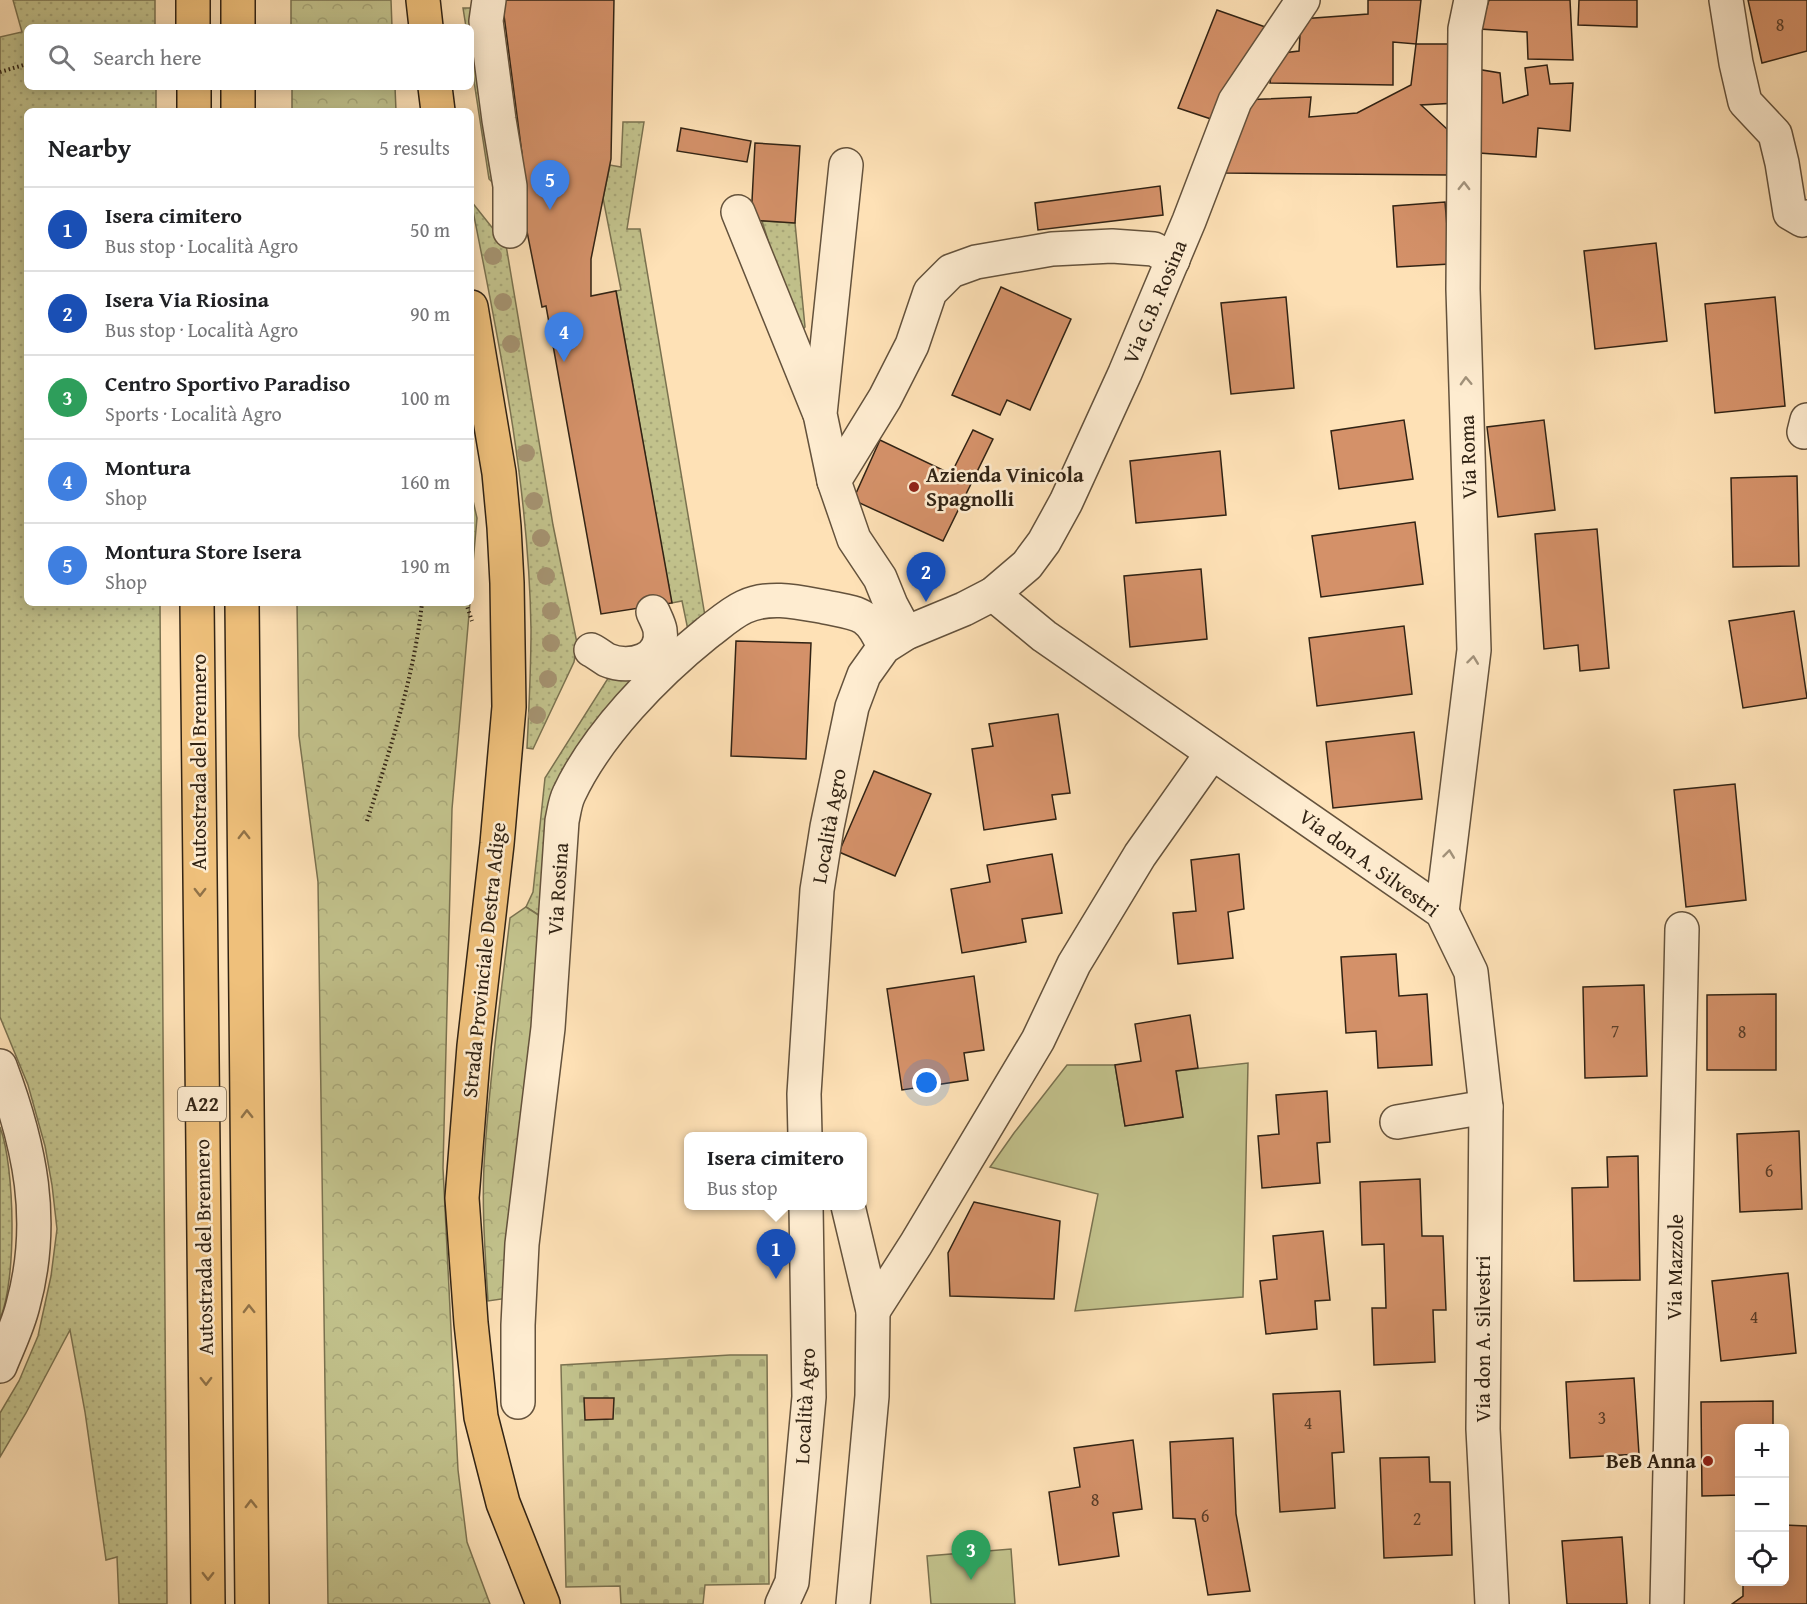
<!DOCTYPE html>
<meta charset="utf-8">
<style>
:root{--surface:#fff;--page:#f6f6f6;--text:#202124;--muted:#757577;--line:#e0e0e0;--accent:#8f2418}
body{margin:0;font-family:"Gentium Book Plus",serif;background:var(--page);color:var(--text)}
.controls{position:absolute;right:18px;bottom:18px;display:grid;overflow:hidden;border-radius:9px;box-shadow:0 3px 15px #0003}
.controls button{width:54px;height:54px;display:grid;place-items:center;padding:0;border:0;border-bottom:2px solid var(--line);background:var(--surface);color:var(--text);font:30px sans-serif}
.you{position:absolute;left:927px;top:1083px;width:21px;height:21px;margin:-15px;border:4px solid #fff;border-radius:50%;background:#1a73e8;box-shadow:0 0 0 9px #1a73e833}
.badge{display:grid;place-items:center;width:39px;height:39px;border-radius:50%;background:var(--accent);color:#fff;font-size:20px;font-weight:700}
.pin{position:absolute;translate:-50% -50px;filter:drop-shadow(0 2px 3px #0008)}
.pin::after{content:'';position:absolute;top:32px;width:21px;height:18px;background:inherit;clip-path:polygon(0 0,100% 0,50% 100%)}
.popup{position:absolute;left:684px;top:1132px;width:183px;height:78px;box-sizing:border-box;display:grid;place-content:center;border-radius:9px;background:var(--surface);filter:drop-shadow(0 2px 4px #0005);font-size:20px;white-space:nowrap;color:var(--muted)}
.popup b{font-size:22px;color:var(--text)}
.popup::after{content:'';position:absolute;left:50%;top:100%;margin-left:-12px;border:12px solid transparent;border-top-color:var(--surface)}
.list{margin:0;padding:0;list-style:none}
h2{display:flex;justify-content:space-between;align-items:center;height:78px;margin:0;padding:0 24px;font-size:26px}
h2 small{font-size:20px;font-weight:400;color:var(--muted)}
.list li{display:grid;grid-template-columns:39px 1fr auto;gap:18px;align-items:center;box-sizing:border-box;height:84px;padding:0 24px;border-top:2px solid var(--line)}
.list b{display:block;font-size:22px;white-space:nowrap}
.list p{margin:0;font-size:20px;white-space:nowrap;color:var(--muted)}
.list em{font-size:20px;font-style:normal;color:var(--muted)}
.icon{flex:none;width:33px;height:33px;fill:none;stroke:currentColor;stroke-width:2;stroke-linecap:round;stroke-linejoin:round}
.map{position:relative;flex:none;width:1807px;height:1604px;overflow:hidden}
.search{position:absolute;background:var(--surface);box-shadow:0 3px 15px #0003;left:24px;top:24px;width:450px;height:66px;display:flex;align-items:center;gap:15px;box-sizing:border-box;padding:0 21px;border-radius:9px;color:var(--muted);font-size:22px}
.panel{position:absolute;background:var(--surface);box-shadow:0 3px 15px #0003;left:24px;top:108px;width:450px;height:498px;border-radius:9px}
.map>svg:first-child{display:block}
.grass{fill:url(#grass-dots);stroke:#7a7250;stroke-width:1.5}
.forest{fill:url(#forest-crowns);stroke:#7a7250;stroke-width:1.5}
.cemetery{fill:url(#cemetery-stones);stroke:#7a7250;stroke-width:1.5}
.garden{fill:#c2c28c;stroke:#7a7250;stroke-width:1.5}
.building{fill:#d49169;stroke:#312314;stroke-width:1.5}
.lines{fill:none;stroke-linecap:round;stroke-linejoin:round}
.minor-casing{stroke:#64523c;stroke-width:36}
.major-casing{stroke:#312314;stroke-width:36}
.highway-casing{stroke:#312314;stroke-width:36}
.path{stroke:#312314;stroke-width:4;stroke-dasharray:1.5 3;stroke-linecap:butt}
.minor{stroke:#feecd0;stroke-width:33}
.major{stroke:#efc07b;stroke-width:33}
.highway{stroke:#efc07b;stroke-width:33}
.tree{fill:#a59371}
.oneway{stroke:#a2927b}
.oneway2{stroke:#907248}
.poi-dot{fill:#8f2418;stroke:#feecd0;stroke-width:2}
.labels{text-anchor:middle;stroke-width:5;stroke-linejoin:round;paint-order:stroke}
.number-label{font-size:18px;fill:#5a3e29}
.shield{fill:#feecd0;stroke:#6e5f4c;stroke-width:1.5}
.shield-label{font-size:20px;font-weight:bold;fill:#312314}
.street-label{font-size:21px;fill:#312314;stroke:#feecd0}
.poi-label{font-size:21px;font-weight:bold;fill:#312314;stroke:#feecd0;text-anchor:start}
</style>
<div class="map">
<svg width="1807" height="1604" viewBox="0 0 1807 1604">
<defs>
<pattern id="grass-dots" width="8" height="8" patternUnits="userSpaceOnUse" patternTransform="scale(1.5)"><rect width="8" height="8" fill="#c2c28c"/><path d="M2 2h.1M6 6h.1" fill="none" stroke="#a7a678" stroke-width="1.8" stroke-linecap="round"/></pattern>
<pattern id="forest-crowns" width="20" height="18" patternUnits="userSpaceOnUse" patternTransform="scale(1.5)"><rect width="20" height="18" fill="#c2c28c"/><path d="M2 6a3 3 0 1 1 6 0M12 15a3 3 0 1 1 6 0" fill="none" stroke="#a7a678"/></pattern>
<pattern id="cemetery-stones" width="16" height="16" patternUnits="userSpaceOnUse" patternTransform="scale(1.5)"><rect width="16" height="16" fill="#c2c28c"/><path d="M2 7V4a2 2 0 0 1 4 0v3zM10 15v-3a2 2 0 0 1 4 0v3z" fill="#a7a678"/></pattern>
</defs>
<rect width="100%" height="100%" fill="#fee1b6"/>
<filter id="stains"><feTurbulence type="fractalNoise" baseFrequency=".00333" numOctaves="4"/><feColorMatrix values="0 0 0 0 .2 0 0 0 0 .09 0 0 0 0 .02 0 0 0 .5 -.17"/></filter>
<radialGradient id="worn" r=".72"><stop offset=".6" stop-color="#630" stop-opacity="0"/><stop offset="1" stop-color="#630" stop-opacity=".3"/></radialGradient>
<g class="grass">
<polygon points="13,0 155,0 155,27 27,27 27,87 156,87 156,111 27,111 27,603 160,603 167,1604 119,1604 117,1557 106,1560 85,1412 70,1330 26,1413 0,1457 0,1413 19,1381 38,1336 51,1276 57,1229 52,1185 45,1146 28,1085 0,1017 0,37 22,32"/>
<polygon points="463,8 473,8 500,190 489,179 471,62 471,27 466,27"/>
<polygon points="623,122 644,122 627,229 640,229 706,622 689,635 682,601 672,603 671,600 616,291 621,290 603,198 610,165 621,167"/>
<path d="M471,201l35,44 47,280 24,118 -3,19 -41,87 -6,-1c2,-39 4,-79 4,-118 -2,-145 -32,-288 -60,-429z"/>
<polygon points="762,221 795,223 805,327 800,332 796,330"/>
<polygon points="612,672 648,673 576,759 562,769 571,773 540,916 526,907 533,892 545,778"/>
<path d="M0,1127c15,40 17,153 0,192z"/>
</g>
<g class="forest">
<polygon points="291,0 391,0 392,27 291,27"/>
<polygon points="292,87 395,87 396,111 292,111"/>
<polygon points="471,492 477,518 471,586"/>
<polygon points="297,603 470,603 452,809 443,1168 458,1470 467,1542 490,1604 328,1604 318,882 299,736"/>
<path d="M526,907l14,9 -25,381 -27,4c-3,-50 -7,-101 -3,-151 5,-77 16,-155 25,-232z"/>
</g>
<polygon class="cemetery" points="730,1355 767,1355 769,1584 705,1585 703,1604 621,1604 620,1586 566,1587 561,1365"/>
<g class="garden">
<polygon points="1248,1063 1243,1297 1075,1311 1098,1194 990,1167 1014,1133 1067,1065 1115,1065 1125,1126 1183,1117 1176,1071"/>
<polygon points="1011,1549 1015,1604 931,1604 927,1556"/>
</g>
<g class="building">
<polygon points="502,0 614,0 611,159 591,259 591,296 616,291 672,603 601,614 546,306 542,307 512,156 522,154"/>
<polygon points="1368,0 1421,0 1416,44 1393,42 1393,85 1270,83 1274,54 1299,51 1301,19 1368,14"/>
<polygon points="1489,0 1570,0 1573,60 1528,59 1527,32 1480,29"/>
<polygon points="1579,0 1637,0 1637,27 1578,25"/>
<polygon points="1748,0 1807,0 1807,51 1762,63"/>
<polygon points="1217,10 1271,29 1217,121 1178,108"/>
<polygon points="1416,44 1456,44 1457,103 1421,105 1447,129 1448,175 1226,173 1241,100 1311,97 1309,117 1357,113 1411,85"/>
<polygon points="1547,65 1550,84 1573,83 1570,131 1538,128 1536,157 1479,153 1476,69 1500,73 1503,103 1528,95 1525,68"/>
<polygon points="681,128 751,141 747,162 677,151"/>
<polygon points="755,143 800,146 795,223 751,220"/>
<polygon points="1160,186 1163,215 1038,230 1035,203"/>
<polygon points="1445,202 1450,264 1397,267 1393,206"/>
<polygon points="1656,243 1667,341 1595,349 1584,251"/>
<polygon points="1001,287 1071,319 1030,410 1007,400 1000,415 952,395"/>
<polygon points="1286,297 1294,388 1231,394 1221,303"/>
<polygon points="1775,297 1785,406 1715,413 1705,304"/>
<polygon points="1404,420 1413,479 1339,489 1331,431"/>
<polygon points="1544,420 1555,510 1498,517 1487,427"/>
<polygon points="973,430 993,439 943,541 853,500 880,440 951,474"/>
<polygon points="1220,451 1226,515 1136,523 1130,461"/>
<polygon points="1797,476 1799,566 1733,567 1731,478"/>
<polygon points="1415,522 1423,584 1321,597 1312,536"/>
<polygon points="1597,529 1609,668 1580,671 1578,645 1544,649 1535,534"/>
<polygon points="1201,569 1207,639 1130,647 1124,576"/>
<polygon points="1794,611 1807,698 1743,708 1729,621"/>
<polygon points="1404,626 1412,694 1317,706 1309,638"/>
<polygon points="736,641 811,643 806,759 731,756"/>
<polygon points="1058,714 1070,793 1052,795 1056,819 984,830 972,749 993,746 989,724"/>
<polygon points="1414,732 1422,799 1333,808 1326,742"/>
<polygon points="874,771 931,794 895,876 839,852"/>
<polygon points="1735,784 1746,900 1686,907 1674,790"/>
<polygon points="1052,854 1062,913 1022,919 1026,942 962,953 951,889 990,882 987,865"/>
<polygon points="1239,854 1244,909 1228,912 1233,958 1178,964 1173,913 1196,911 1191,860"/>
<polygon points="1396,954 1399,996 1427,994 1432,1065 1378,1068 1376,1031 1346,1033 1341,957"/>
<polygon points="974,976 984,1050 964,1053 968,1080 902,1090 887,989"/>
<polygon points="1644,985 1647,1076 1585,1078 1583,987"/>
<polygon points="1776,994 1776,1070 1707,1070 1707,995"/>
<polygon points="1190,1015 1198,1068 1176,1071 1183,1117 1125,1126 1115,1065 1141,1061 1135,1024"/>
<polygon points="1327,1091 1330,1142 1317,1143 1320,1183 1262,1188 1258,1136 1279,1134 1276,1095"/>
<polygon points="1799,1131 1802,1209 1740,1212 1737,1134"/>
<polygon points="1638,1156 1640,1280 1574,1281 1572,1188 1608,1187 1607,1157"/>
<polygon points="1420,1179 1422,1236 1443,1236 1446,1310 1433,1310 1435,1362 1374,1365 1372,1308 1386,1308 1384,1244 1362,1245 1360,1182"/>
<polygon points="974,1202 1060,1221 1054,1299 950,1296 948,1253"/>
<polygon points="1323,1231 1330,1300 1315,1301 1317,1329 1266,1334 1260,1281 1277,1279 1273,1236"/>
<polygon points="1788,1273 1796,1353 1721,1361 1712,1281"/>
<polygon points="1634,1378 1639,1454 1570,1458 1566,1382"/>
<polygon points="1340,1391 1344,1452 1332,1453 1335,1508 1280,1512 1273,1394"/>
<polygon points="584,1398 614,1398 613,1419 585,1420"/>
<polygon points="1773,1401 1773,1428 1740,1428 1740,1495 1702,1496 1701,1402"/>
<polygon points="1233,1438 1236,1514 1250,1591 1208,1595 1195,1519 1173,1518 1170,1442"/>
<polygon points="1133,1440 1142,1509 1113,1513 1119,1556 1059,1565 1049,1492 1080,1487 1074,1448"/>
<polygon points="1429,1457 1430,1482 1450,1482 1452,1555 1384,1558 1380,1458"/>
<polygon points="1784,1525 1807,1526 1807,1604 1732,1604 1743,1596 1743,1582 1784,1582"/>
<polygon points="1622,1537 1627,1604 1567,1604 1562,1541"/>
</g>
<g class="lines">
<defs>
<g id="minor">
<polyline points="489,0 486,21 499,120 510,186 510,231"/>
<polyline points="1726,0 1736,63 1745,102 1775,134 1782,163 1790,213 1802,220 1807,217"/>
<polyline points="738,212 819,412"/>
<polyline points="1804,432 1807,420"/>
<polyline points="834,481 820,414 846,165"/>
<polyline points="993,594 1044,636 1442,912 1471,972 1486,1107 1483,1429 1492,1604"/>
<polyline points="906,633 891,605 880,578 854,539 834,481 885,398 912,345 930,292 951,271 976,262 1052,249 1112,246 1154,249 1173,260"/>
<path d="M591,650c6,3 11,7 16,10 23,10 58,0 53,-30 -1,-6 -5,-13 -7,-18"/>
<polyline points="1442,912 1474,650 1463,289 1465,29 1471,0"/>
<path d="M0,1066c30,80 46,155 23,239 -5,21 -15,41 -23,61"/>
<polyline points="1397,1122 1486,1107"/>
<polyline points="805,1136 804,1094 817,890 827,827 852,707 864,675 884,647 906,633 964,609 993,594 1027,565 1044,542 1066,502 1125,373 1189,221 1235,101 1303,0"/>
<polyline points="848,1206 873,1311 872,1396 853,1604"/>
<polyline points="873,1311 916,1244 1038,1040 1074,964 1140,855 1212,753"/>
<path d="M518,1402v-77l4,-81 26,-216 14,-207c2,-9 3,-19 7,-27 28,-60 87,-120 138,-161 12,-9 24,-20 37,-26 26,-12 54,-5 81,0 34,7 44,5 59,40"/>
<polyline points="782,1604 792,1582 809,1397 806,1206"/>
<polyline points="1667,1604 1682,929"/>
</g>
<g id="major">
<polyline points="423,0 426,27"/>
<polyline points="435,87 438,111"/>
<polyline points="471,307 499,473 504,527 507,583 509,707 497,844 474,1046 462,1198 471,1323 481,1417 503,1503 543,1604"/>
</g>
<g id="highway">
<polyline points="193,0 193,27"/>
<polyline points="238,0 238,27"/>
<polyline points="194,87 194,111"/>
<polyline points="238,87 238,111"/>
<polyline points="197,603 208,1604"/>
<polyline points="242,603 252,1604"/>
</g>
</defs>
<use href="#minor" class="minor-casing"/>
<use href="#major" class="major-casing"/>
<use href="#highway" class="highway-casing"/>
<g class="path">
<polyline points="0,72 27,64"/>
<polyline points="466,603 472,621"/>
<path d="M367,821c23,-71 47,-144 55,-218"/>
</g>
<use href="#minor" class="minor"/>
<use href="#major" class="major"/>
<use href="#highway" class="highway"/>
</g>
<g class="tree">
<circle cx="493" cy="256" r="9"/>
<circle cx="503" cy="302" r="9"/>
<circle cx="511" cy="344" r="9"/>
<circle cx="526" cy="453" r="9"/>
<circle cx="534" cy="501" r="9"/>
<circle cx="541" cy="538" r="9"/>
<circle cx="546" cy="576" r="9"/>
<circle cx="551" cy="611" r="9"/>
<circle cx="551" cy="643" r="9"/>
<circle cx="548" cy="679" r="9"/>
<circle cx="537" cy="715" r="9"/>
</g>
<defs><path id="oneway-chevron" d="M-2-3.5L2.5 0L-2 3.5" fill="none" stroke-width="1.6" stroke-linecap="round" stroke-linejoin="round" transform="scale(1.5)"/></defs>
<g class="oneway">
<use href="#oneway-chevron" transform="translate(1464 186) rotate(-89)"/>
<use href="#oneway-chevron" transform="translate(1466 381) rotate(-92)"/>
<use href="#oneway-chevron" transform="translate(1473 660) rotate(-83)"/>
<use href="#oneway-chevron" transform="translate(1449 854) rotate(-83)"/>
</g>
<g class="oneway2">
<use href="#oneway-chevron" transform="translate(244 835) rotate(-90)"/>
<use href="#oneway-chevron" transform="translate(200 892) rotate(90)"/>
<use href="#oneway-chevron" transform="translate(247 1114) rotate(-91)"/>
<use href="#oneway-chevron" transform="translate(249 1309) rotate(-91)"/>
<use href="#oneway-chevron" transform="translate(206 1381) rotate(89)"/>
<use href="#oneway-chevron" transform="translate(251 1504) rotate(-91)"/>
<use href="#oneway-chevron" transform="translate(208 1576) rotate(90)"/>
</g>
<g class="poi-dot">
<circle cx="914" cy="487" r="6"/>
<circle cx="1708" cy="1461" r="6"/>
</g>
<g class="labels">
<g class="number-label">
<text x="1780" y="31">8</text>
<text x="1615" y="1037">7</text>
<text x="1742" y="1038">8</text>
<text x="1769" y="1177">6</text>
<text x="1754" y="1323">4</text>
<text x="1602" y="1424">3</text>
<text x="1308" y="1429">4</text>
<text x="1095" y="1506">8</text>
<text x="1205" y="1522">6</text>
<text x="1417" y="1525">2</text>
</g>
<rect class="shield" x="178" y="1087" width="48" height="34" rx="4.5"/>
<g class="shield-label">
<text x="202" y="1111">A22</text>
</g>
<g class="street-label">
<text transform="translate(1155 302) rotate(-67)" y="7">Via G.B. Rosina</text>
<text transform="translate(1468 457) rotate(-92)" y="7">Via Roma</text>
<text transform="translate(199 762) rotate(-90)" y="7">Autostrada del Brennero</text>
<text transform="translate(829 826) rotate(-80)" y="7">Località Agro</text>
<text transform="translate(1369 863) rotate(36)" y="7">Via don A. Silvestri</text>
<text transform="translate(558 889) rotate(-86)" y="7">Via Rosina</text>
<text transform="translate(484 960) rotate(-84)" y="7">Strada Provinciale Destra Adige</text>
<text transform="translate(204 1247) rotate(-91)" y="7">Autostrada del Brennero</text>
<text transform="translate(1675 1267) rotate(-89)" y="7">Via Mazzole</text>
<text transform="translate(1483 1339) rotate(-90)" y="7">Via don A. Silvestri</text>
<text transform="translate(805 1406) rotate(-87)" y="7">Località Agro</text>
</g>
<g class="poi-label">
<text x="926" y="482">Azienda Vinicola<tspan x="926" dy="24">Spagnolli</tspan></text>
<text x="1696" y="1468" text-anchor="end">BeB Anna</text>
</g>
</g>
<rect width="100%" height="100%" filter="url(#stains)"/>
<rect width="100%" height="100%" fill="url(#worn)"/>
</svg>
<div class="controls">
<button>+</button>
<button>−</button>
<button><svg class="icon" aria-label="locate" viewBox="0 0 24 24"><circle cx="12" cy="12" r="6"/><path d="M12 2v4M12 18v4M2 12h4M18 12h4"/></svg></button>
</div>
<div class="you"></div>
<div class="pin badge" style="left:776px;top:1279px;background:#1a4fb4">1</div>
<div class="popup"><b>Isera cimitero</b>Bus stop</div>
<div class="pin badge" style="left:926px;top:602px;background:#1a4fb4">2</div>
<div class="pin badge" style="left:971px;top:1580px;background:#2e9e5b">3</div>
<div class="pin badge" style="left:564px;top:362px;background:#3f7fe0">4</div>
<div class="pin badge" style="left:550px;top:210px;background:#3f7fe0">5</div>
<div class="search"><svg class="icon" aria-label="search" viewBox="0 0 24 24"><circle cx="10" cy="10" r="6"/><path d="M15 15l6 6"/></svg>Search here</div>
<section class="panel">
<h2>Nearby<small>5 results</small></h2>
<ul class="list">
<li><span class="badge" style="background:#1a4fb4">1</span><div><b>Isera cimitero</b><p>Bus stop · Località Agro</p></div><em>50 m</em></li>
<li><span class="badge" style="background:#1a4fb4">2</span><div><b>Isera Via Riosina</b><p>Bus stop · Località Agro</p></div><em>90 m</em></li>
<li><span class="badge" style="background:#2e9e5b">3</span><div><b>Centro Sportivo Paradiso</b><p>Sports · Località Agro</p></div><em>100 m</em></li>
<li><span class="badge" style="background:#3f7fe0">4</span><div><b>Montura</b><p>Shop</p></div><em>160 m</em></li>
<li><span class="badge" style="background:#3f7fe0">5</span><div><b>Montura Store Isera</b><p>Shop</p></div><em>190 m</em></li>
</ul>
</section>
</div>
